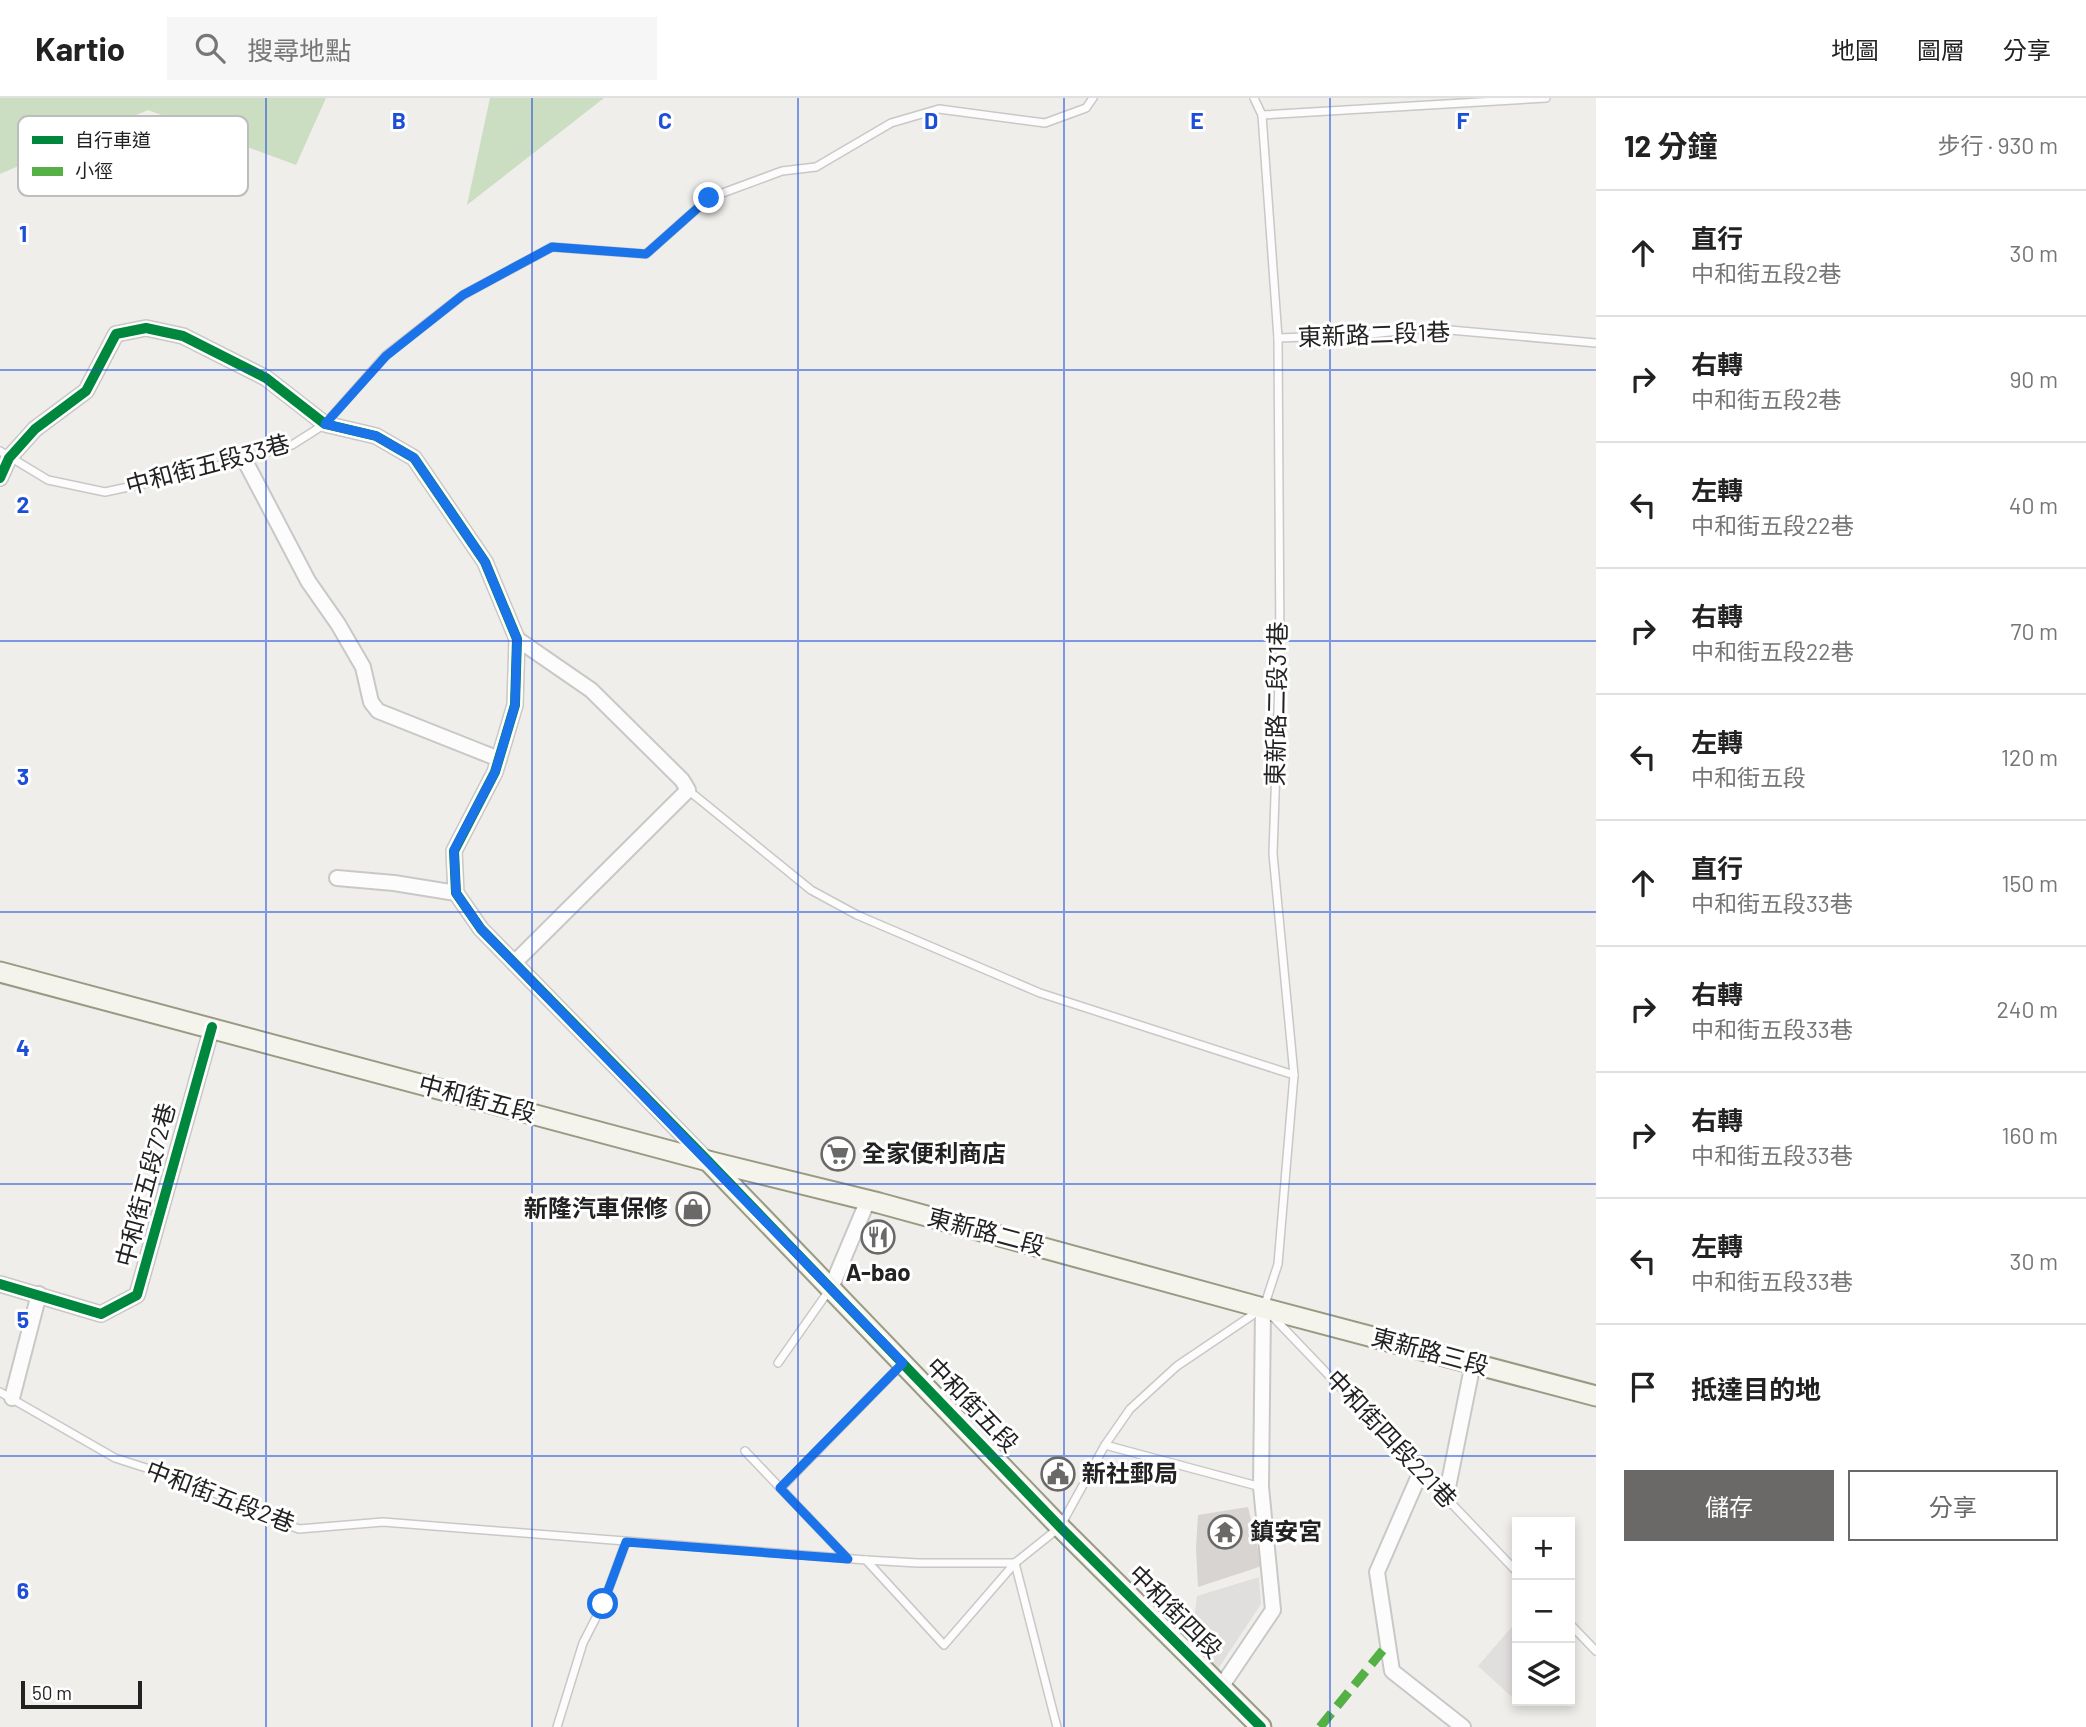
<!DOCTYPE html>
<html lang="zh-TW">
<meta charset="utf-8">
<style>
:root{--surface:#fff;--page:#f6f6f6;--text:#222;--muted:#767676;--line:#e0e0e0;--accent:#6a6968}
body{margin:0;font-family:Barlow,"Noto Sans TC",sans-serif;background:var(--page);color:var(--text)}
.controls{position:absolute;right:21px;bottom:21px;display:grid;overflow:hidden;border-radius:0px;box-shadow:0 4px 10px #0003}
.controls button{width:63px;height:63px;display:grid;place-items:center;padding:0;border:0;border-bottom:2px solid var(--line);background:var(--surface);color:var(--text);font:35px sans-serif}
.scale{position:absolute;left:21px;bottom:18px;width:121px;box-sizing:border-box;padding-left:7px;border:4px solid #222;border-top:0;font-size:19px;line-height:24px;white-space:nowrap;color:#222;-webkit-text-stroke:5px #fff;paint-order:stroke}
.stop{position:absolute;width:21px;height:21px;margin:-16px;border:5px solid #1a73e8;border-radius:50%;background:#fff}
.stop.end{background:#1a73e8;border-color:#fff;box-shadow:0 2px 7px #0008}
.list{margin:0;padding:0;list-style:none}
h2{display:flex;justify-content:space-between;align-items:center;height:91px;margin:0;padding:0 28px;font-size:30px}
h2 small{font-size:23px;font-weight:400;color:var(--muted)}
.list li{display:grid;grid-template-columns:46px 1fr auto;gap:21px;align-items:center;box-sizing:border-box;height:126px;padding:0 28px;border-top:2px solid var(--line)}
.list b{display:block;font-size:26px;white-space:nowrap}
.list p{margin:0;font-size:23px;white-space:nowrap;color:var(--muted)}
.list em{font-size:23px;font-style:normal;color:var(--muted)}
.actions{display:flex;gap:14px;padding:21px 28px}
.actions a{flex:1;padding:16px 0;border:2px solid var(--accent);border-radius:0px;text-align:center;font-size:24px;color:var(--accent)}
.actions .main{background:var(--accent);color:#fff}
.icon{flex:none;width:38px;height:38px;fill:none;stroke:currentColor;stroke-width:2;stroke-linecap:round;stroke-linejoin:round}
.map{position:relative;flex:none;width:1596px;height:1629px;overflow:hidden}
header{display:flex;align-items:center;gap:42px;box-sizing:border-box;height:98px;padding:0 35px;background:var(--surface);border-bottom:2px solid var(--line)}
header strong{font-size:33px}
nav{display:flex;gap:38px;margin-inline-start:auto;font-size:24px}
.search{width:490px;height:63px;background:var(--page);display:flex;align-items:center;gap:18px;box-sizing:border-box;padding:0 24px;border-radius:0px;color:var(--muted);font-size:26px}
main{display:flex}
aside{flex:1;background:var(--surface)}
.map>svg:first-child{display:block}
.forest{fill:#cbdec1}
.parking{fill:#e0dfde}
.building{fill:#d7d4d2}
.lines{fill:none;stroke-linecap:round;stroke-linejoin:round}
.lane-casing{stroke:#c9c8c7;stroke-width:10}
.street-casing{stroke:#c9c8c7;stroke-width:18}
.secondary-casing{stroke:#999a82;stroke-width:23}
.lane{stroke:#fdfcfc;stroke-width:7}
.street{stroke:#fdfcfc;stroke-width:14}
.secondary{stroke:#f4f4ed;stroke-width:19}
.quiet{stroke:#55b145;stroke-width:9;stroke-dasharray:18 9;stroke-linecap:butt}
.cycleway-casing{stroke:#fff;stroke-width:15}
.cycleway{stroke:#00873e;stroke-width:10}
.route{stroke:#1a73e8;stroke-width:9}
.grid{fill:none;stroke:#1d4ed8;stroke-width:2;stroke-opacity:0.55}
.labels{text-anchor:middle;stroke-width:6;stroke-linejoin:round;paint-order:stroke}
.street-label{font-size:24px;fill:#222;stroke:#fff}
.poi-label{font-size:24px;font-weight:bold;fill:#222;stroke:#fff;text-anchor:start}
.key{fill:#fff;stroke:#bdbdbd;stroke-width:2}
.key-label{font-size:19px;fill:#222}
.grid-label{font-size:23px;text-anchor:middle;font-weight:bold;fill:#1d4ed8;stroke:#fff;stroke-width:6;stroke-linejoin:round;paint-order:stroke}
</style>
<header>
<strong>Kartio</strong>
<div class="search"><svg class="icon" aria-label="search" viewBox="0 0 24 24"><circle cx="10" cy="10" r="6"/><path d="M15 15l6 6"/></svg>搜尋地點</div>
<nav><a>地圖</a><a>圖層</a><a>分享</a></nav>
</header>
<main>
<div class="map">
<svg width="1596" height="1629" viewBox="0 0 1596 1629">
<rect width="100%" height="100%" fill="#f0eeeb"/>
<g class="forest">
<polygon points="0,0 326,0 296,67 148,12 0,76"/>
<polygon points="490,0 604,0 467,107"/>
</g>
<g class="parking">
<polygon points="1259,1479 1261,1506 1218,1571 1180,1533 1194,1521 1197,1498"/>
<polygon points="1517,1523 1517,1593 1512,1599 1478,1568"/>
</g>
<polygon class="building" points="1248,1409 1262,1468 1198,1489 1196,1450 1198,1417"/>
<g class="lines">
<defs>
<g id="lane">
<polyline points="1254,0 1262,17 1278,240 1280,553 1273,756 1294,977 1278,1166 1264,1209"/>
<polyline points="1262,17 1546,0"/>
<polyline points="1278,240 1361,237 1427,230 1596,245"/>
<polyline points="0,353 48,382 105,394 184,377 292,347 325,326 385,258 463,197 552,149 646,156 709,100 782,73 816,69 891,25 939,11 1045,25 1086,10 1093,0"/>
<polyline points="688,692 811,792 857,817 1040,895 1294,977"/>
<polyline points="1274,1220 1517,1474"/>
<polyline points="778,1265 830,1191"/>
<polyline points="0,1294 115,1360 193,1385 259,1416 299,1431 383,1424 866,1462 918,1465 1015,1465"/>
<polyline points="1105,1347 1261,1389"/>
<polyline points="745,1353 847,1460"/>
<polyline points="781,1390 902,1266"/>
<polyline points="866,1462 944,1547 1015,1465"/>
<polyline points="1570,1526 1596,1553"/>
<polyline points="557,1629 583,1545 603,1506 626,1444"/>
<polyline points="1057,1629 1015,1465 1060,1429 1105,1347 1130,1311 1177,1268 1260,1212"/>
</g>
<g id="street">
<polyline points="243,359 308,483 338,526 363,569 371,604 378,613 499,661"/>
<polyline points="0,380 9,360 35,331 86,293 116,236 146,230 183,238 266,280 325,326 376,338 414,360 485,464 517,541 515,607 495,674 454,753 456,795 481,831 707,1062"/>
<polyline points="337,780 394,785 456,795"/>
<polyline points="514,865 688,692 682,682 591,592 517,541"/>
<polyline points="0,1186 101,1216 137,1197 212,929"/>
<polyline points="831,1190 868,1102"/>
<polyline points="12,1300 39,1196"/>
<polyline points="1421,1373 1377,1474 1392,1573 1463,1629"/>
<polyline points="1446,1399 1473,1265"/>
<polyline points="1221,1589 1273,1512 1261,1389 1263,1210"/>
</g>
<g id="secondary">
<polyline points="0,874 708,1063 879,1105 1263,1210 1596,1298"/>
<polyline points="708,1063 1060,1429 1261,1629"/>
</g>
</defs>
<use href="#lane" class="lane-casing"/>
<use href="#street" class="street-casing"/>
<use href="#secondary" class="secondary-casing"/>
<use href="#lane" class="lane"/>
<use href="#street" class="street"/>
<use href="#secondary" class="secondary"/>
<polyline class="quiet" points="1320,1629 1388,1546"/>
<defs>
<g id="cycleway">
<polyline points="0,380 9,360 35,331 86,293 116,236 146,230 183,238 266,280 325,326 376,338 414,360 485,464 517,541 515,607 495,674 454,753 456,795 481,831 708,1063 1060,1429 1261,1629"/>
<polyline points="0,1186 101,1216 137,1197 212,929"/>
</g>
</defs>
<use href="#cycleway" class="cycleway-casing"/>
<use href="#cycleway" class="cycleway"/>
</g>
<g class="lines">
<polyline class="route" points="603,1506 626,1444 848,1461 780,1390 903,1265 481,831 456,795 454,752 495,674 515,607 517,541 485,464 414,360 376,338 325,326 386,258 463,197 552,149 646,156 709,100"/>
</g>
<path class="grid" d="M266,0v1629M532,0v1629M798,0v1629M1064,0v1629M1330,0v1629M0,272h1596M0,543h1596M0,814h1596M0,1086h1596M0,1358h1596"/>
<defs>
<symbol id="supermarket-ring" viewBox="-11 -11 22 22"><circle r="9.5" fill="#fff" stroke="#6a6968" stroke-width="1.5"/><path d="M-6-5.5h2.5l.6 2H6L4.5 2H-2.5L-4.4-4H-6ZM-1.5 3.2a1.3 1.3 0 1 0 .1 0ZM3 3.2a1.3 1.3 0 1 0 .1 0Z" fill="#6a6968"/></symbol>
<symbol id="shop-ring" viewBox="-11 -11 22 22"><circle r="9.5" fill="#fff" stroke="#6a6968" stroke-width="1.5"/><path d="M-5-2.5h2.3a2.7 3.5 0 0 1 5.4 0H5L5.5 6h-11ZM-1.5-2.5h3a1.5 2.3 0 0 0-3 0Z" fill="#6a6968"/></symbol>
<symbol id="restaurant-ring" viewBox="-11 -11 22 22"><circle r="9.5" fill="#fff" stroke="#6a6968" stroke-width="1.5"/><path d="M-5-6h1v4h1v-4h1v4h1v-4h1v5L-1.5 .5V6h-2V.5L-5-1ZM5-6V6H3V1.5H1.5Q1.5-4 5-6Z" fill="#6a6968"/></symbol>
<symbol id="civic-ring" viewBox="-11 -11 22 22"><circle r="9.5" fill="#fff" stroke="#6a6968" stroke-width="1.5"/><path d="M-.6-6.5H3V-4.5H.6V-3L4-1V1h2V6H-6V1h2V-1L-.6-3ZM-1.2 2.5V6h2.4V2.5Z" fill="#6a6968"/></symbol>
<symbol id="temple-ring" viewBox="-11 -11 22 22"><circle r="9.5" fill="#fff" stroke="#6a6968" stroke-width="1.5"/><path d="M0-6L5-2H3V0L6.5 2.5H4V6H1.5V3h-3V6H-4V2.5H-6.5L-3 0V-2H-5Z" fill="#6a6968"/></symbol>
</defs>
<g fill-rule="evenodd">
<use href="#supermarket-ring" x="819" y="1037" width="38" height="38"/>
<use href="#shop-ring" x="674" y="1092" width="38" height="38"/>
<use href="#restaurant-ring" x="859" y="1120" width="38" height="38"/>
<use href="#civic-ring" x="1039" y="1357" width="38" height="38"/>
<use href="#temple-ring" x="1206" y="1415" width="38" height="38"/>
</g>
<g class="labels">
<g class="street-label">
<text transform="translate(1374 237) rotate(-2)" y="8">東新路二段1巷</text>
<text transform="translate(208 367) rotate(-15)" y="8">中和街五段33巷</text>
<text transform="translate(1277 606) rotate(-89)" y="8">東新路二段31巷</text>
<text transform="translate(477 1001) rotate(15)" y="8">中和街五段</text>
<text transform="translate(146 1087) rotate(-75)" y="8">中和街五段72巷</text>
<text transform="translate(986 1134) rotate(15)" y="8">東新路二段</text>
<text transform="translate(1430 1254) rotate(15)" y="8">東新路三段</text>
<text transform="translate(972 1307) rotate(46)" y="8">中和街五段</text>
<text transform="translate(1391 1341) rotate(47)" y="8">中和街四段221巷</text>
<text transform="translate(220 1399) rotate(21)" y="8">中和街五段2巷</text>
<text transform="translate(1175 1514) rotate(45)" y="8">中和街四段</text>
</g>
<g class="poi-label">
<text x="862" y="1064">全家便利商店</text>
<text x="668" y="1119" text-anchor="end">新隆汽車保修</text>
<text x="878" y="1183" text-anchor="middle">A-bao</text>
<text x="1082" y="1384">新社郵局</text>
<text x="1250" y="1442">鎮安宮</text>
</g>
</g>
<rect x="18" y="18" width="230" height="80" rx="10" class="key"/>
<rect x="32" y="38" width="31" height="8" fill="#00873e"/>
<rect x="32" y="69" width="31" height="9" fill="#55b145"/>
<g class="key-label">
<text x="75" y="49">自行車道</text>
<text x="75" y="80">小徑</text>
</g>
<g class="grid-label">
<text x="399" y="31">B</text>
<text x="665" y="31">C</text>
<text x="931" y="31">D</text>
<text x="1197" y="31">E</text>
<text x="1463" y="31">F</text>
<text x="23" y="144">1</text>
<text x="23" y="415">2</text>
<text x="23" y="687">3</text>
<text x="23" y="958">4</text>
<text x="23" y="1230">5</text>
<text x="23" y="1501">6</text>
</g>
</svg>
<div class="controls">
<button>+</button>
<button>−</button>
<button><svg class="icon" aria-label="layers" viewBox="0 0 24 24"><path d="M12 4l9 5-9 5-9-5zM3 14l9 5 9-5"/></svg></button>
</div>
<div class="scale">50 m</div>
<div class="stop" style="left:603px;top:1506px"></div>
<div class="stop end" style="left:709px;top:100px"></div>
</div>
<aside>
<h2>12 分鐘<small>步行 · 930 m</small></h2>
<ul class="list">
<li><svg class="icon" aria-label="ahead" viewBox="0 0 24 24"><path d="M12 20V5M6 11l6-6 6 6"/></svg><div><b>直行</b><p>中和街五段2巷</p></div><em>30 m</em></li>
<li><svg class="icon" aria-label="right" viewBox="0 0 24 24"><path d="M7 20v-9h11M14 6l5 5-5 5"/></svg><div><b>右轉</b><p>中和街五段2巷</p></div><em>90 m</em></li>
<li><svg class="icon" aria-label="left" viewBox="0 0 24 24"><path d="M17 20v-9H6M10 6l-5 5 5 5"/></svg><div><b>左轉</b><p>中和街五段22巷</p></div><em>40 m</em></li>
<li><svg class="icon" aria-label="right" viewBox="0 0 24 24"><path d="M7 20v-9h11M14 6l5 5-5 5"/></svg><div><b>右轉</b><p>中和街五段22巷</p></div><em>70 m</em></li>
<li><svg class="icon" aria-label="left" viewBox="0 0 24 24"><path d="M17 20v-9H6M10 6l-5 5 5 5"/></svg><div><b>左轉</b><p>中和街五段</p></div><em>120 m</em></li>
<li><svg class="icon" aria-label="ahead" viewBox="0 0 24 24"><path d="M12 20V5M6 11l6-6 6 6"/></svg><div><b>直行</b><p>中和街五段33巷</p></div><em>150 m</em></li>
<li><svg class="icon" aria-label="right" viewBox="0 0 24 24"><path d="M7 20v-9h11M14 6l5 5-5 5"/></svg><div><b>右轉</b><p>中和街五段33巷</p></div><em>240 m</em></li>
<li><svg class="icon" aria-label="right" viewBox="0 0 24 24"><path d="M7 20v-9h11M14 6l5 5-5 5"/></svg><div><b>右轉</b><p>中和街五段33巷</p></div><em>160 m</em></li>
<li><svg class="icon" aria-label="left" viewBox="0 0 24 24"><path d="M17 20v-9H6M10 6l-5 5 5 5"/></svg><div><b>左轉</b><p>中和街五段33巷</p></div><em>30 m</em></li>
<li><svg class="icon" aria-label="arrive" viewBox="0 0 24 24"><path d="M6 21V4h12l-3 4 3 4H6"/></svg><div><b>抵達目的地</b></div></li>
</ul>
<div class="actions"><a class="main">儲存</a><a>分享</a></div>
</aside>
</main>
